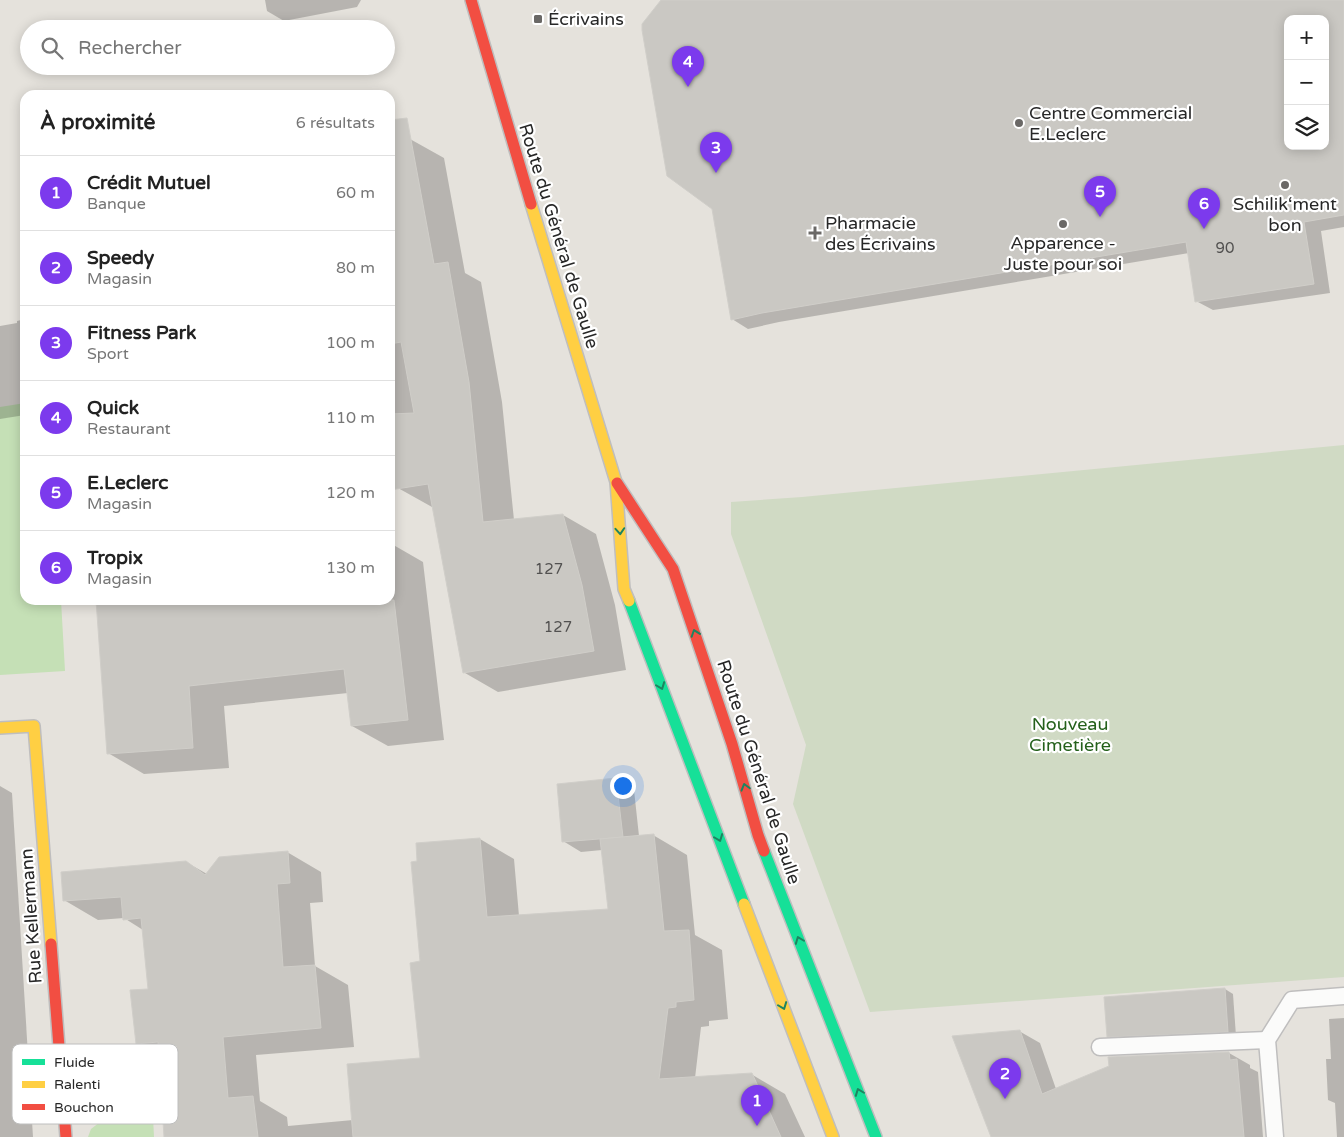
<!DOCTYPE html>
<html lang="fr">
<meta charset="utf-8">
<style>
:root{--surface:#fff;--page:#f2f2f2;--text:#222;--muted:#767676;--line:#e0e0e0;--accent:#7c3aed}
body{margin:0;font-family:"Varela Round",sans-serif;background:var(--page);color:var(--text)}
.controls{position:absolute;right:15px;top:15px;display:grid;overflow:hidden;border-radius:10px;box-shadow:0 2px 12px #0003}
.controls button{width:45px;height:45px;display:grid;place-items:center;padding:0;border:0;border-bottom:1px solid var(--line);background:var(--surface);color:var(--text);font:25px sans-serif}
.you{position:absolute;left:622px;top:785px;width:18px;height:18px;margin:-12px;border:4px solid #fff;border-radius:50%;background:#1a73e8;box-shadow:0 0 0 8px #1a73e833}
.badge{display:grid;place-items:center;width:32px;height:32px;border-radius:50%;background:var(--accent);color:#fff;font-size:16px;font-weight:700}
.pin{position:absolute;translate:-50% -41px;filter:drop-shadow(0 1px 2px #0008)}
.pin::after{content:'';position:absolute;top:26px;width:18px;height:15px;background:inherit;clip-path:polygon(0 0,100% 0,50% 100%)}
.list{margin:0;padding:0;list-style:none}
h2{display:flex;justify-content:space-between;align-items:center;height:65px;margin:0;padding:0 20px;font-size:21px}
h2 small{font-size:16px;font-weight:400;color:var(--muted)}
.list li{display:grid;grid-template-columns:32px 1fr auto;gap:15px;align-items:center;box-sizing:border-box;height:75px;padding:0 20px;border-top:1px solid var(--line)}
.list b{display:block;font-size:19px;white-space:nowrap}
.list p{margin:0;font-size:16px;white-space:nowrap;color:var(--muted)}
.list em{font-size:16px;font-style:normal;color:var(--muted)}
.icon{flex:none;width:28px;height:28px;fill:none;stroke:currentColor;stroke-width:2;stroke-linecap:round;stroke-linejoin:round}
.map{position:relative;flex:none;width:1344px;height:1137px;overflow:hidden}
.search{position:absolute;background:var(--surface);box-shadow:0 2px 12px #0003;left:20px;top:20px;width:375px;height:55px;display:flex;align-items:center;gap:12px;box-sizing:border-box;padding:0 18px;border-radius:28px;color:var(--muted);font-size:19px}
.panel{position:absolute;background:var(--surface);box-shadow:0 2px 12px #0003;left:20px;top:90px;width:375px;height:515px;border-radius:15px}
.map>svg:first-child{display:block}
.green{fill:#c5e0b6}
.cemetery{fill:#d0dac4}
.shadow{fill:#0003;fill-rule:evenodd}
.building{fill:#cac8c3;stroke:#d0cec9;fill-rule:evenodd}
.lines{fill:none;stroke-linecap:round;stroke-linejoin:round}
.lane-casing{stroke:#bfbebe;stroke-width:19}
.fast-casing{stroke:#bfbebe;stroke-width:14}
.slow-casing{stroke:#bfbebe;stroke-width:14}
.jam-casing{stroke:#bfbebe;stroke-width:14}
.lane{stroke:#fbfbfa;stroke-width:16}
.fast{stroke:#16e098;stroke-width:11}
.slow{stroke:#ffcf43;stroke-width:11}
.jam{stroke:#f24e42;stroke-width:11}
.oneway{stroke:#1e8460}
.poi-dot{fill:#6a6866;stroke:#fff;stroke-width:2}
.labels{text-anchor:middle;stroke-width:4.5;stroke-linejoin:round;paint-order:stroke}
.number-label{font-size:15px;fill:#525150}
.poi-label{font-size:18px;fill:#272727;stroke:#fff;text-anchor:start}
.street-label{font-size:18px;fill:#272727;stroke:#fff}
.park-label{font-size:18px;fill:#24601b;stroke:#fff}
.key{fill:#fff;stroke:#bebebe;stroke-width:1}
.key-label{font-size:14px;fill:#272727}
</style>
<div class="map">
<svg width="1344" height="1137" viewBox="0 0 1344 1137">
<rect width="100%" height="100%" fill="#e5e2dc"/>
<g class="green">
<polygon points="25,403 25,600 61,600 65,671 0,675 0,407"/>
<polygon points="153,1117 154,1137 88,1137 91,1129 104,1119"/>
</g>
<polygon class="cemetery" points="1344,445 1344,977 870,1012 793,804 806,745 731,534 731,502 802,497"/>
<g class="shadow">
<polygon points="265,0 361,0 357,7 284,21 267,11"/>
<path d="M662,0h682v227l-23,4 9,62 -117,17 -17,-9 -7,-48 -410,69 -31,7 -16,-10 -19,-110zM1288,19h37v127h-37z"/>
<polygon points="410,139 444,158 465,273 481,282 502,402 514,520 563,515 596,534 615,605 626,670 498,692 465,673 434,507 432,507 398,488 390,445 390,143"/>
<polygon points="25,319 25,415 0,419 0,326 17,323 17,321"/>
<polygon points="390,543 423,562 444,740 388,746 352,726 348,693 224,706 229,768 144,774 108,753 97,600 390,600"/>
<polygon points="616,780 634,790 639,836 653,835 687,855 695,935 722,950 728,1019 709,1021 709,1026 701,1027 695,1078 751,1074 785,1094 805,1137 166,1137 161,1057 137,1043 149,990 143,930 124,918 98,920 64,900 186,862 207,874 287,852 321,872 323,902 310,903 315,966 348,985 354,1047 256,1055 260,1101 287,1117 288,1126 353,1120 421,1059 421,962 480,839 514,859 519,916 609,911 602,850 581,852 563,841"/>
<polygon points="0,786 12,793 33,1137 0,1137"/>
<polygon points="1225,989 1233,994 1236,1036 1117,1041 1108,1036"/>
<polygon points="1344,1018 1344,1137 1337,1137 1335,1103 1328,1100 1326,1059 1331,1059 1329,1019"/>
<polygon points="1019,1031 1040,1043 1056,1089 1229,1053 1250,1065 1250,1068 1258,1072 1263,1137 992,1137"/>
</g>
<g class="building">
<path d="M661,0h683v215l-40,7 10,62 -119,18 -9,-60 -424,71 -31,7 -19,-111 -45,-33 -25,-146v-6zM1288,19h37v127h-37z"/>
<polygon points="407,118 434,264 448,262 469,382 483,522 563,514 582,585 594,651 463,673 428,484 390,490 390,414 414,413 401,342 390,344 390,120"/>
<polygon points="96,600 394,600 408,720 351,726 344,669 189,686 193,748 107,754"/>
<polygon points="616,778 623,837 562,842 557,784"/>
<polygon points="654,834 664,931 689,930 694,1000 676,1002 676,1007 668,1008 659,1079 752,1073 781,1137 353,1137 347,1064 420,1058 410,963 420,961 411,862 417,861 416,843 480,838 487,917 608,909 600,839"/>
<polygon points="288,851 290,883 277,884 283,967 315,965 321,1028 223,1037 228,1098 253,1096 258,1137 164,1137 158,1042 136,1044 130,990 148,989 141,918 123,920 121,897 63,901 61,872 186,861 205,875 219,857"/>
<polygon points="1225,988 1228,1032 1107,1037 1104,997"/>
<polygon points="1020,1030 1042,1094 1109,1066 1108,1057 1229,1052 1230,1060 1237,1059 1244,1137 991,1137 952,1036"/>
</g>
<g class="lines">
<defs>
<g id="lane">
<polyline points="1100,1047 1267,1040"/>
<polyline points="1275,1137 1267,1040 1292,1000 1344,996"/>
</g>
<g id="fast">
<polyline points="629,601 744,904"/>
<polyline points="764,851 876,1137"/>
</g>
<g id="slow">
<polyline points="531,204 616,482 624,589 629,601"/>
<polyline points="0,728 34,726 51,944"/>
<polyline points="744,904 833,1137"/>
</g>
<g id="jam">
<polyline points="471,0 531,204"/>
<polyline points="617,483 673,569 732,744 758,835 764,851"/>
<polyline points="51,944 66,1137"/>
</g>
</defs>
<use href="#lane" class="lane-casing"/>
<use href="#fast" class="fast-casing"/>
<use href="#slow" class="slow-casing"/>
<use href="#jam" class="jam-casing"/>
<use href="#lane" class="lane"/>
<use href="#fast" class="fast"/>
<use href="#slow" class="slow"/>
<use href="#jam" class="jam"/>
</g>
<defs><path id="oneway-chevron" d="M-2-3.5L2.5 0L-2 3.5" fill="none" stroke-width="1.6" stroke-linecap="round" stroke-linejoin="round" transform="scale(1.25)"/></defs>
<g class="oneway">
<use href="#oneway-chevron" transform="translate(620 531) rotate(86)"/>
<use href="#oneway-chevron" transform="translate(695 633) rotate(-109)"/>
<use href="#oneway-chevron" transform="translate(661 686) rotate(69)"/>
<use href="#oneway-chevron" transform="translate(745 787) rotate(-106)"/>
<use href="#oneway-chevron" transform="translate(719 838) rotate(69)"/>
<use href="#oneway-chevron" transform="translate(799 940) rotate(-111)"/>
<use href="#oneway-chevron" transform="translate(783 1006) rotate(69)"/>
<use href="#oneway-chevron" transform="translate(859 1092) rotate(-111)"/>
</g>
<g class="poi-dot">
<rect x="533" y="14" width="10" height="10" rx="2.5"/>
<circle cx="1019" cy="123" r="5"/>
<circle cx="1285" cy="185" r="5"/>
<circle cx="1063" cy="224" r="5"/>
<path d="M812.5 225.5h5v5h5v5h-5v5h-5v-5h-5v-5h5z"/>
</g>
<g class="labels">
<g class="number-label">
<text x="1225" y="253">90</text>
<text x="549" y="574">127</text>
<text x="558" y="632">127</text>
</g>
<g class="poi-label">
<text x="548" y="25">Écrivains</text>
<text x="1029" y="119">Centre Commercial<tspan x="1029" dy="21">E.Leclerc</tspan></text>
<text x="1285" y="210" text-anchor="middle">Schilik‘ment<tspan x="1285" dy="21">bon</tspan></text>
<text x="825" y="229">Pharmacie<tspan x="825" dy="21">des Écrivains</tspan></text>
<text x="1063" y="249" text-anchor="middle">Apparence -<tspan x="1063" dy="21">Juste pour soi</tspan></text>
</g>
<g class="street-label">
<text transform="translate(559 236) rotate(73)" y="6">Route du Général de Gaulle</text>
<text transform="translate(759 772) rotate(72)" y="6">Route du Général de Gaulle</text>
<text transform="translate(31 916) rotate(-94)" y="6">Rue Kellermann</text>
</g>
<g class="park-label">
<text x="1070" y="730">Nouveau<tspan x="1070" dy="21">Cimetière</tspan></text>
</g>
</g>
<rect x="12" y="1044" width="166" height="80" rx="8" class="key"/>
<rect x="22" y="1059" width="23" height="6" fill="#16e098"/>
<rect x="22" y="1081" width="23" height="7" fill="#ffcf43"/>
<rect x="22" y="1104" width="23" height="6" fill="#f24e42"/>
<g class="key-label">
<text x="54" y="1067">Fluide</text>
<text x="54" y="1089">Ralenti</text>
<text x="54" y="1112">Bouchon</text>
</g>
</svg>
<div class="controls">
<button>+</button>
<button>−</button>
<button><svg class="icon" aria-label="layers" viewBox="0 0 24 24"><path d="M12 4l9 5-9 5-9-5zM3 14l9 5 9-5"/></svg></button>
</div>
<div class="you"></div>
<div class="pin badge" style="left:757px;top:1126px">1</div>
<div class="pin badge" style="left:1005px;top:1099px">2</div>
<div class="pin badge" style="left:716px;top:173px">3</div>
<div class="pin badge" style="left:688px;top:87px">4</div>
<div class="pin badge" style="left:1100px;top:217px">5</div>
<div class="pin badge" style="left:1204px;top:229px">6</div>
<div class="search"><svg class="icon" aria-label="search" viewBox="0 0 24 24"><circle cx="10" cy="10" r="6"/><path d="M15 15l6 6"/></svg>Rechercher</div>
<section class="panel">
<h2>À proximité<small>6 résultats</small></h2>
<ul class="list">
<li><span class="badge">1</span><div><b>Crédit Mutuel</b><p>Banque</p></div><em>60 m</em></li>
<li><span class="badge">2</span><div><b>Speedy</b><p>Magasin</p></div><em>80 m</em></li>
<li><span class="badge">3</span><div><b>Fitness Park</b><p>Sport</p></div><em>100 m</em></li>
<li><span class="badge">4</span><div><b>Quick</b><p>Restaurant</p></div><em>110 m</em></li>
<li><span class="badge">5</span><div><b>E.Leclerc</b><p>Magasin</p></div><em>120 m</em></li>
<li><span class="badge">6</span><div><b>Tropix</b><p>Magasin</p></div><em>130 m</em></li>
</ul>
</section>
</div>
